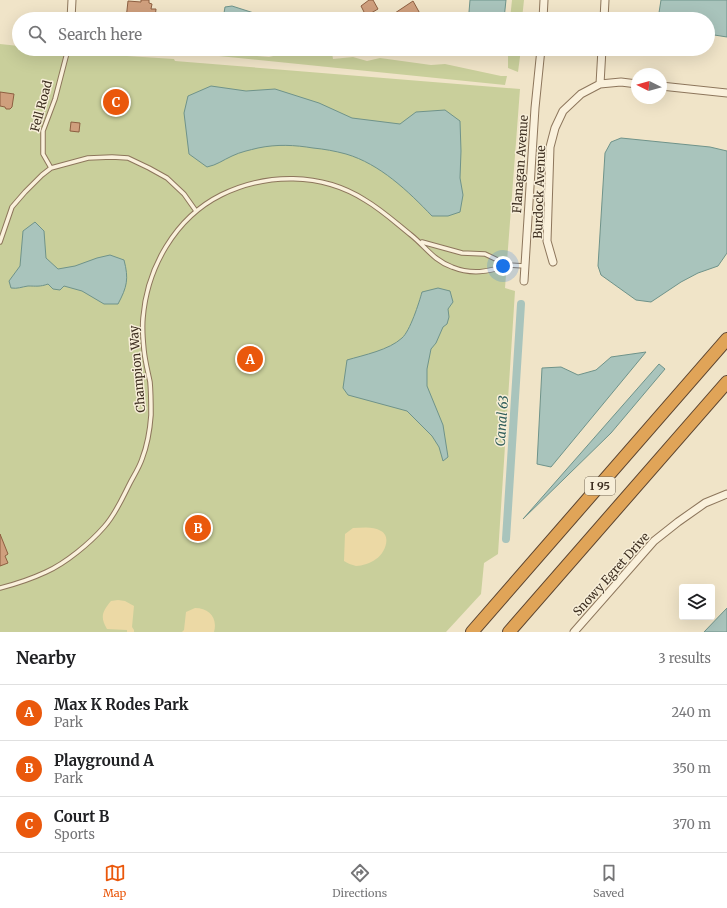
<!DOCTYPE html>
<style>
:root{--surface:#fff;--page:#f2f2f2;--text:#202124;--muted:#757577;--line:#e0e0e0;--accent:#ea580c}
body{margin:0;font-family:Merriweather,serif;background:var(--page);color:var(--text)}
.controls{position:absolute;right:12px;bottom:12px;display:grid;overflow:hidden;border-radius:4px;box-shadow:0 4px 16px #0002}
.controls button{width:36px;height:36px;display:grid;place-items:center;padding:0;border:0;border-bottom:1px solid var(--line);background:var(--surface);color:var(--text);font:20px sans-serif}
.compass{position:absolute;left:631px;top:68px;width:36px;height:36px;border-radius:50%;background:var(--surface);box-shadow:0 4px 16px #0002;rotate:275deg}
.you{position:absolute;left:503px;top:266px;width:14px;height:14px;margin:-10px;border:3px solid #fff;border-radius:50%;background:#1a73e8;box-shadow:0 0 0 6px #1a73e833}
.badge{display:grid;place-items:center;width:26px;height:26px;border-radius:50%;background:var(--accent);color:#fff;font-size:13px;font-weight:700}
.pin{position:absolute;translate:-50% -50%;border:2px solid #fff;box-shadow:0 1px 4px #0006}
.list{margin:0;padding:0;list-style:none}
h2{display:flex;justify-content:space-between;align-items:center;height:52px;margin:0;padding:0 16px;font-size:17px}
h2 small{font-size:13px;font-weight:400;color:var(--muted)}
.list li{display:grid;grid-template-columns:26px 1fr auto;gap:12px;align-items:center;box-sizing:border-box;height:56px;padding:0 16px;border-top:1px solid var(--line)}
.list b{display:block;font-size:15px;white-space:nowrap}
.list p{margin:0;font-size:13px;white-space:nowrap;color:var(--muted)}
.list em{font-size:13px;font-style:normal;color:var(--muted)}
.icon{flex:none;width:22px;height:22px;fill:none;stroke:currentColor;stroke-width:2;stroke-linecap:round;stroke-linejoin:round}
.map{position:relative;flex:none;width:727px;height:632px;overflow:hidden}
.search{position:absolute;background:var(--surface);box-shadow:0 4px 16px #0002;left:12px;right:12px;top:12px;height:44px;display:flex;align-items:center;gap:10px;box-sizing:border-box;padding:0 14px;border-radius:22px;color:var(--muted);font-size:15px}
.sheet{height:220px;background:var(--surface)}
nav{display:flex;justify-content:space-around;align-items:center;box-sizing:border-box;height:56px;border-top:1px solid var(--line);background:var(--surface);font-size:11px;color:var(--muted)}
nav a{display:grid;justify-items:center;gap:2px}
nav .on{color:var(--accent)}
.map>svg:first-child{display:block}
.green{fill:#c9cf9b}
.sand{fill:#ecd9a5}
.water{fill:#a9c4bc;stroke:#6f938a}
.lines{fill:none;stroke-linecap:round;stroke-linejoin:round}
.canal{stroke:#a9c4bc;stroke-width:8}
.building{fill:#cf9f7d;stroke:#8d5f41}
.lane-casing{stroke:#8d765c;stroke-width:5.5}
.street-casing{stroke:#8d765c;stroke-width:9}
.highway-casing{stroke:#5b4430;stroke-width:14}
.lane{stroke:#faf1dc;stroke-width:3.5}
.street{stroke:#faf1dc;stroke-width:7}
.highway{stroke:#e0a458;stroke-width:12}
.labels{text-anchor:middle;dominant-baseline:central;stroke-width:3;stroke-linejoin:round;paint-order:stroke}
.shield{fill:#f7eed8;stroke:#756857;stroke-width:1}
.shield-label{font-size:11px;font-weight:bold;fill:#3d2e20}
.street-label{font-size:12px;fill:#3d2e20;stroke:#f7eed8}
.water-label{font-size:13px;font-style:italic;fill:#2f5d5a;stroke:#f7eed8}
</style>
<div class="map">
<svg width="727" height="632" viewBox="0 0 727 632">
<rect width="100%" height="100%" fill="#f0e4c8"/>
<path class="green" d="M512,0H524L522,19H510Z
M0,44L19,46V49H47L49,51L174,59L175,61L520,89L505,288L515,291L498,554L484,563L481,594L446,632H0Z
M150,49H209L257,56L269,57L282,54H291L298,49H305L306,53C316,49 324,46 332,53L333,59L353,57L367,61L380,58L431,65L445,64L501,76H507L505,85Z
M508,49H521L518,72L508,68Z"/>
<path class="sand" d="M353,528C362,528 373,526 381,531C392,537 384,554 376,559C371,563 362,566 356,566C352,565 347,563 344,561L345,534Z
M118,600L125,601L134,606L132,627L134,630V632H127V630L107,629C100,617 102,612 111,601Z
M195,608C209,608 218,618 214,632H182L184,630L186,612Z"/>
<path class="water" d="M470,0H506L504,19H474L469,12Z
M661,0H727V37L708,34V19H658Z
M232,6L257,14V19H223L225,7Z
M211,86L246,91L275,89L319,103L352,118L400,124L416,112L445,110L460,121L461,151L460,178L463,195L460,212L448,216H432C408,191 380,164 346,154C335,151 324,149 313,148C295,145 277,144 258,148C250,150 240,152 232,156C223,160 217,165 207,167L189,154L184,113L188,96Z
M621,138L710,147L727,151V253L718,266L698,273L681,282L651,302L636,300L601,275L598,266L605,153L611,142Z
M35,222L44,231L46,258L58,269L75,266L97,258L110,255L124,260C129,279 127,287 118,304H104L82,291L64,286L60,290L53,289L48,284C40,287 36,286 28,286C21,287 18,289 11,288L9,281L20,266L23,231Z
M438,288L450,291L453,302L448,309L449,317L447,324L443,327L436,343L431,349L427,369V386L443,425L448,457L443,461L439,447L432,436L407,411L348,395L343,388L347,360C364,355 389,350 402,338C410,331 419,303 422,292Z
M646,352L551,467L537,464L542,368L561,367L578,375L596,370L611,357Z
M659,364L665,369L611,433L523,519Z
M727,608V632H704Z"/>
<g class="lines">
<path class="canal" d="M506,539L521,304"/>
</g>
<path class="building" d="M141,0H149V3L152,4L151,9H156L155,19H126L128,1L141,2Z
M369,0H373L378,9L366,16L361,6Z
M413,1L423,19H386Z
M0,92L14,94L12,107L10,109H6L5,107L0,106Z
M71,122L80,123L79,132L70,131Z
M0,534L8,554L5,556L8,563L0,566Z"/>
<g class="lines">
<g class="lane-casing">
<path id="lane" d="M51,168L43,154V131L55,99L68,49
M0,242L12,207L25,192L42,175L51,168L88,158L112,157L128,158L149,168L167,178L184,194L196,211
M422,242L462,253L485,254L508,265L525,266
M0,588C16,584 31,579 46,572C66,563 90,543 104,527C115,515 122,499 129,485C133,477 139,468 142,459C147,446 150,429 151,415C151,404 151,393 150,382C148,372 145,361 144,350C143,340 142,328 143,318C147,268 175,218 221,195C266,173 321,172 365,200C382,210 396,223 411,235C426,247 433,260 452,267C472,275 488,272 508,265"/>
</g>
<g class="street-casing">
<path id="street" d="M71,19L72,0
M543,19L544,0
M604,19L605,0
M600,84L602,49
M661,86L727,93
M553,262L547,241L550,147L555,128L563,111L581,94L600,84L621,82L637,84
M524,281L535,108L541,49
M574,632L654,541L678,522L705,503L727,494"/>
</g>
<g class="highway-casing">
<path id="highway" d="M472,632L727,339
M509,632L727,382"/>
</g>
<use href="#lane" class="lane"/>
<use href="#street" class="street"/>
<use href="#highway" class="highway"/>
</g>
<g class="labels">
<rect class="shield" x="585" y="477" width="30" height="18" rx="3"/>
<g class="shield-label">
<text x="600" y="486">I 95</text>
</g>
<g class="street-label">
<text transform="translate(41 106) rotate(-75)">Fell Road</text>
<text transform="translate(520 164) rotate(-86)">Flanagan Avenue</text>
<text transform="translate(539 192) rotate(-88)">Burdock Avenue</text>
<text transform="translate(137 369) rotate(-95)">Champion Way</text>
<text transform="translate(611 574) rotate(-48)">Snowy Egret Drive</text>
</g>
<g class="water-label">
<text transform="translate(502 421) rotate(-86)">Canal 63</text>
</g>
</g>
</svg>
<div class="controls">
<button><svg class="icon" aria-label="layers" viewBox="0 0 24 24"><path d="M12 4l9 5-9 5-9-5zM3 14l9 5 9-5"/></svg></button>
</div>
<svg class="compass" viewBox="-18 -18 36 36"><path d="M0-13l5 13h-10z" fill="#e53935"/><path d="M0 13l5-13h-10z" fill="#757577"/></svg>
<div class="you"></div>
<div class="pin badge" style="left:250px;top:359px">A</div>
<div class="pin badge" style="left:198px;top:528px">B</div>
<div class="pin badge" style="left:116px;top:102px">C</div>
<div class="search"><svg class="icon" aria-label="search" viewBox="0 0 24 24"><circle cx="10" cy="10" r="6"/><path d="M15 15l6 6"/></svg>Search here</div>
</div>
<section class="sheet">
<h2>Nearby<small>3 results</small></h2>
<ul class="list">
<li><span class="badge">A</span><div><b>Max K Rodes Park</b><p>Park</p></div><em>240 m</em></li>
<li><span class="badge">B</span><div><b>Playground A</b><p>Park</p></div><em>350 m</em></li>
<li><span class="badge">C</span><div><b>Court B</b><p>Sports</p></div><em>370 m</em></li>
</ul>
</section>
<nav>
<a class="on"><svg class="icon" aria-label="map" viewBox="0 0 24 24"><path d="M3 6l6-2 6 2 6-2v14l-6 2-6-2-6 2zM9 4v14M15 6v14"/></svg>Map</a>
<a><svg class="icon" aria-label="directions" viewBox="0 0 24 24"><path d="M12 3l9 9-9 9-9-9zM9 14v-3h6M13 9l2 2-2 2"/></svg>Directions</a>
<a><svg class="icon" aria-label="saved" viewBox="0 0 24 24"><path d="M7 4h10v16l-5-4-5 4z"/></svg>Saved</a>
</nav>
